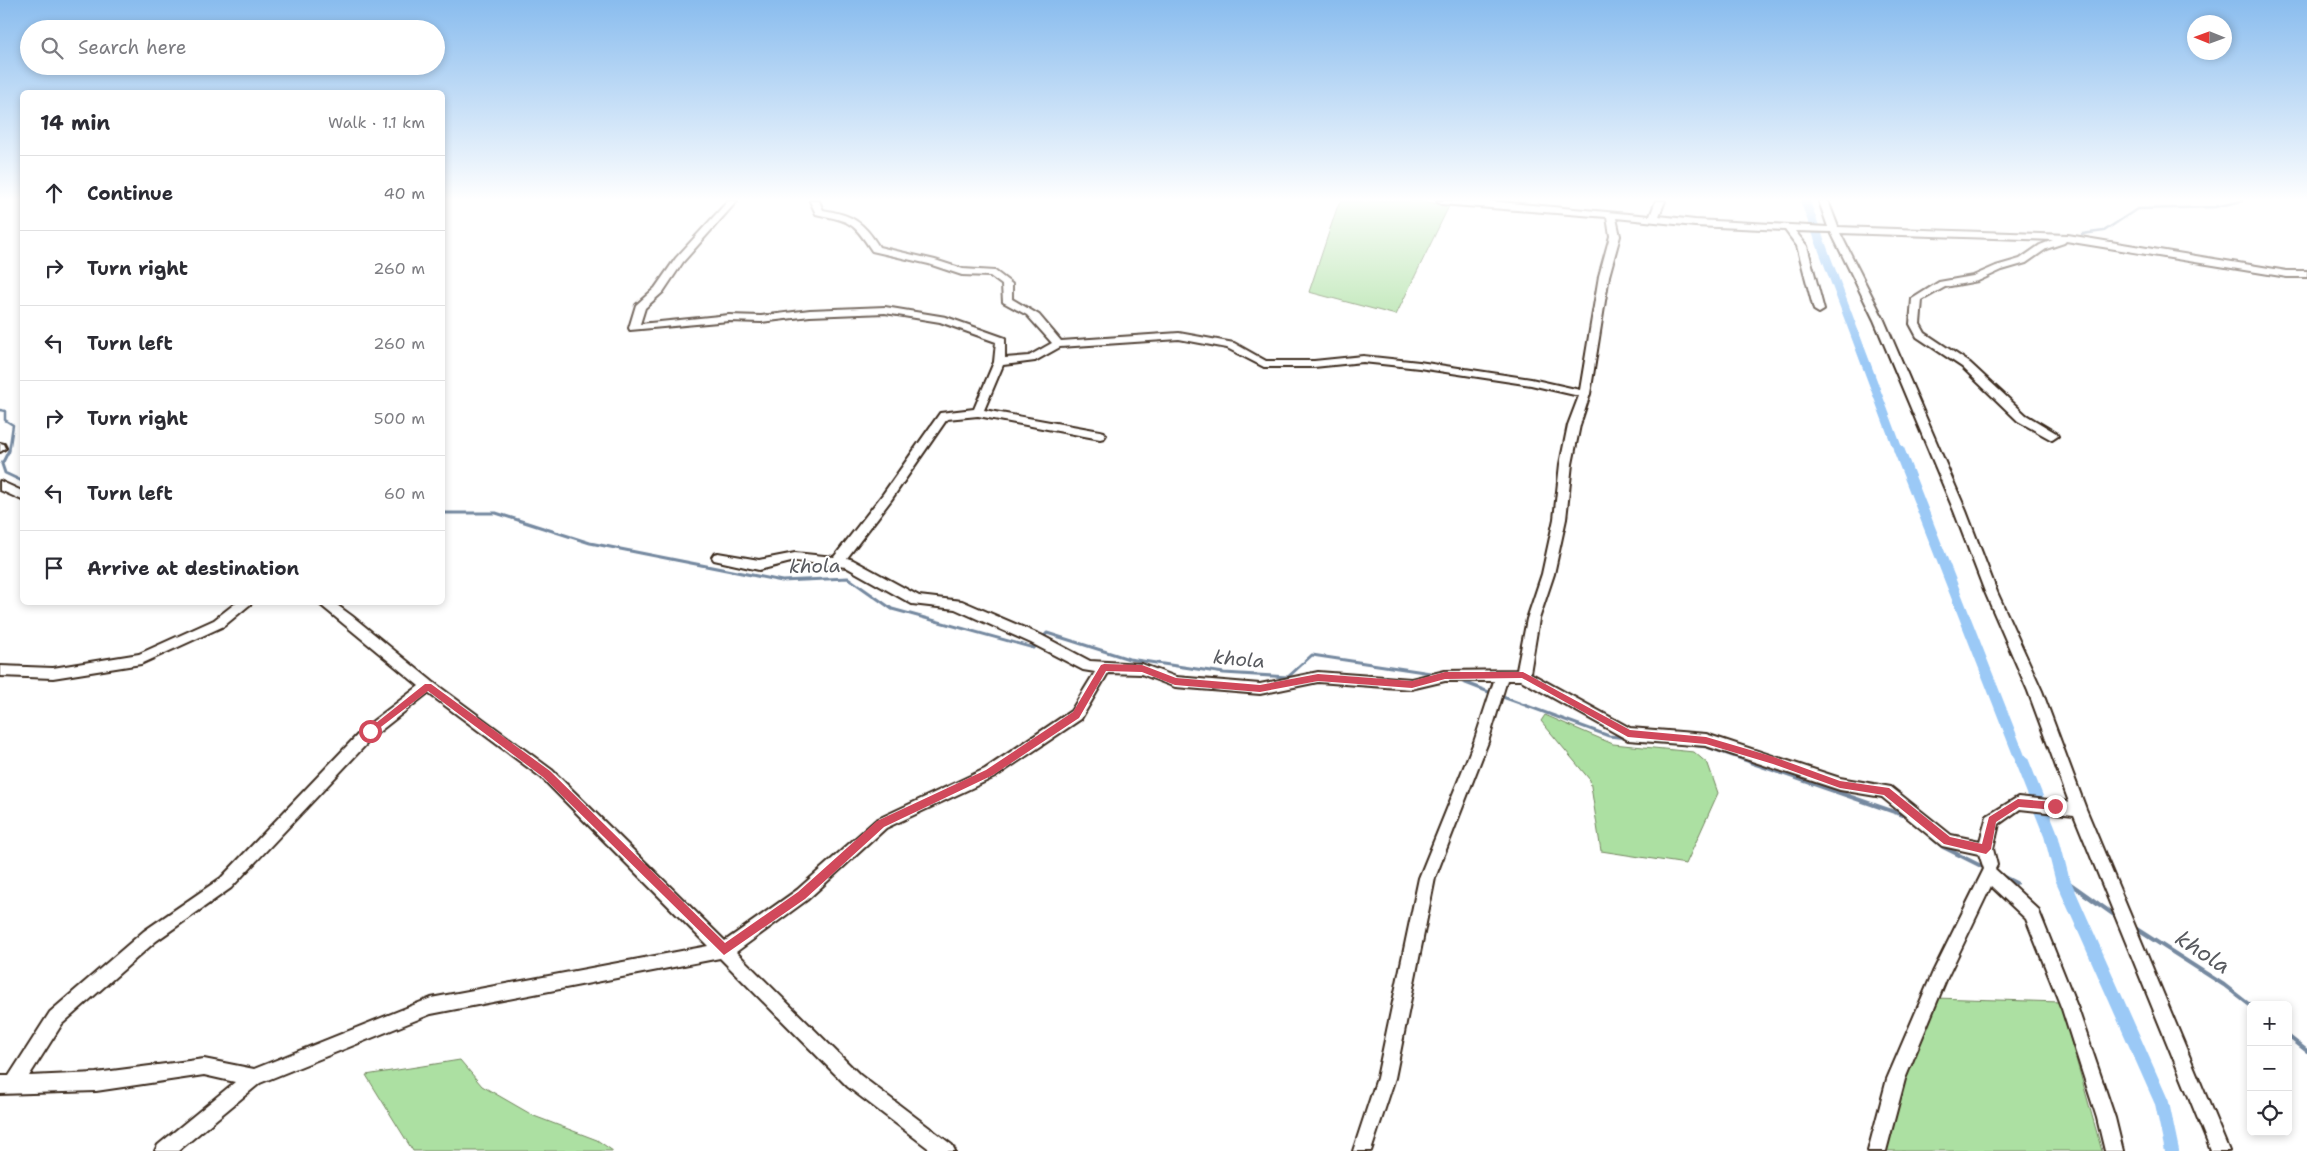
<!DOCTYPE html>
<meta charset="utf-8">
<style>
:root{--surface:#fff;--page:#f2f2f3;--text:#2b2b33;--muted:#7c7c81;--line:#e1e1e2}
body{margin:0;font-family:"Shantell Sans",sans-serif;background:var(--page);color:var(--text)}
.controls{position:absolute;right:15px;bottom:15px;display:grid;overflow:hidden;border-radius:8px;box-shadow:0 2px 8px #0003}
.controls button{width:45px;height:45px;display:grid;place-items:center;padding:0;border:0;border-bottom:1px solid var(--line);background:var(--surface);color:var(--text);font:25px sans-serif}
.compass{position:absolute;left:2187px;top:15px;width:45px;height:45px;border-radius:50%;background:var(--surface);box-shadow:0 2px 8px #0003;rotate:271deg}
.stop{position:absolute;width:15px;height:15px;margin:-11px;border:4px solid #d1495b;border-radius:50%;background:#fff}
.stop.end{background:#d1495b;border-color:#fff;box-shadow:0 1px 5px #0008}
.list{margin:0;padding:0;list-style:none}
h2{display:flex;justify-content:space-between;align-items:center;height:65px;margin:0;padding:0 20px;font-size:21px}
h2 small{font-size:16px;font-weight:400;color:var(--muted)}
.list li{display:grid;grid-template-columns:32px 1fr auto;gap:15px;align-items:center;box-sizing:border-box;height:75px;padding:0 20px;border-top:1px solid var(--line)}
.list b{display:block;font-size:19px;white-space:nowrap}
.list em{font-size:16px;font-style:normal;color:var(--muted)}
.icon{flex:none;width:28px;height:28px;fill:none;stroke:currentColor;stroke-width:2;stroke-linecap:round;stroke-linejoin:round}
.map{position:relative;flex:none;width:2307px;height:1151px;overflow:hidden}
.search{position:absolute;background:var(--surface);box-shadow:0 2px 8px #0003;left:20px;top:20px;width:425px;height:55px;display:flex;align-items:center;gap:12px;box-sizing:border-box;padding:0 18px;border-radius:28px;color:var(--muted);font-size:19px}
.panel{position:absolute;background:var(--surface);box-shadow:0 2px 8px #0003;left:20px;top:90px;width:425px;height:515px;border-radius:8px}
.map>svg:first-child{display:block}
.green{fill:#ace0a2;stroke:#748560}
.lines{fill:none;stroke-linecap:round;stroke-linejoin:round}
.stream-far2{stroke:#7589a0;stroke-width:2.5}
.stream-far1{stroke:#7589a0;stroke-width:3}
.stream{stroke:#7589a0;stroke-width:4}
.canal-far2{stroke:#9bc9f6;stroke-width:9}
.canal-far1{stroke:#9bc9f6;stroke-width:11}
.canal{stroke:#9bc9f6;stroke-width:14}
.minor-casing{stroke:#3b2a1e;stroke-width:4}
.minor{fill:#fff;fill-rule:evenodd}
.route{fill:#d1495b}
.labels{text-anchor:middle;dominant-baseline:central;stroke-width:4;stroke-linejoin:round;paint-order:stroke}
.water-label{font-size:19px;font-style:italic;fill:#585a5f;stroke:#fff}
.near-water-label{font-size:22px;font-style:italic;fill:#585a5f;stroke:#fff}
</style>
<div class="map">
<svg width="2307" height="1151" viewBox="0 0 2307 1151">
<rect width="100%" height="100%" fill="#fff"/>
<filter id="ink" filterUnits="userSpaceOnUse"><feTurbulence type="fractalNoise" baseFrequency=".02" numOctaves="2"/><feDisplacementMap in="SourceGraphic" scale="10" xChannelSelector="R" yChannelSelector="G"/><feConvolveMatrix kernelMatrix="1 2 1 2 8 2 1 2 1" color-interpolation-filters="sRGB"/></filter>
<g filter="url(#ink)">
<path class="green" d="M1341,201H1422L1449,206L1396,315L1309,292L1337,208Z
M1545,715L1613,744L1694,752L1708,764L1718,793L1686,864L1601,851L1590,780L1541,721Z
M1935,998L2060,1002L2102,1151H1887L1890,1115L1926,1029Z
M460,1060L482,1086L534,1116L597,1140L613,1151H413L366,1075Z"/>
<g class="lines">
<path class="stream-far2" d="M2082,234L2104,231L2137,209L2215,207L2242,201
M0,410L5,411V420L13,425L9,452"/>
<path class="stream-far1" d="M9,450L2,464L5,473L22,481
M442,513H496L590,543L782,581L848,578L892,609L1034,648L1047,633L1129,659L1224,673L1288,677L1312,655L1437,674
M1458,680L1494,694
M1500,696L1609,736L1626,738
M1672,743L1707,747L1753,763"/>
<path class="stream" d="M1750,762L1909,817
M1932,838L1943,847L1985,868
M2000,875L2016,883
M2062,878L2117,917
M2135,928L2224,985L2251,1006
M2288,1036L2307,1051"/>
<path class="canal-far2" d="M1805,201L1899,452"/>
<path class="canal-far1" d="M1899,450L2022,763"/>
<path class="canal" d="M2022,762L2051,835L2062,878L2162,1103L2172,1151"/>
<g class="minor-casing">
<path id="minor" d="M728,201H737L683,262L663,292L645,308L640,324L729,315L761,316L810,310L885,307L946,317L1005,338V358L1029,356L1052,343L1027,315L1003,302L1002,285L990,276L962,275L929,264L872,251C852,220 850,222 816,214L810,201H819L823,210C852,215 863,221 879,247L935,260L963,269L995,271L1012,284V299L1039,315L1061,341L1179,333L1234,343L1266,361H1314L1363,356L1419,362L1531,379L1580,390L1599,276L1610,236L1607,217L1441,204L1437,201H1489L1650,216L1656,201H1665L1659,216L1695,220L1828,227L1819,201H1828L1838,227L2068,235L2287,271H2307V277H2287L2066,241L2064,243L2046,249L2026,263L2002,270L1978,281L1945,287L1922,300L1920,324L1925,333L1970,363L2026,415L2056,433L2058,436L2052,440L2018,421L1962,367L1917,337L1910,324L1912,299L1939,282L1973,276L1996,266L2020,259L2040,245L2053,240L1840,233L1884,320L1966,511L1997,592L2042,691L2086,809L2229,1151H2211L2074,815L2020,809L1999,824L1993,849L1997,865L1995,869L2038,909L2078,1009L2115,1118L2123,1151H2105L2097,1118L2062,1009L2026,919L1991,886L1946,980L1905,1079L1886,1151H1868L1887,1079L1933,972L1984,869L1979,854L1942,846L1882,797L1840,790L1706,746L1628,740L1521,680H1507L1488,742L1435,878L1395,1078L1371,1151H1353L1377,1078L1419,878L1474,742L1494,681H1445L1411,689L1318,682L1260,694L1175,687L1141,674L1108,673L1081,719L995,777L886,828L807,900L736,952L860,1075L952,1145L955,1151H932L848,1087L720,958L431,1014L260,1083L178,1151H155L158,1145L235,1082L204,1075L96,1091L0,1094V1076H9L50,1012L144,931L221,878L365,727L419,686L317,602H333L352,616L433,682L552,770L725,941L797,890L876,820L985,769L1071,711L1095,672L1083,670L1031,643L955,609L912,604L846,567L795,561L759,570L714,560L712,557L714,554L718,553L759,560L795,553L834,557L883,494L940,413L974,409L994,362L996,342L940,322L885,313L810,316L761,322L729,321L630,330L629,328L636,305L655,288L676,258ZM1616,218L1695,226L1785,230L1797,246L1814,310L1819,313L1824,310L1807,246L1795,231L1831,232L1874,320L1954,511L1985,592L2028,691L2069,802L2018,797L1987,816L1980,841L1951,835L1891,787L1840,778L1706,734L1630,728L1530,673L1539,619L1554,574L1566,519L1572,464L1580,425L1590,394L1609,276L1620,236ZM1179,339L1227,348L1264,367H1314L1363,362L1419,368L1531,385L1579,396L1568,425L1560,464L1554,519L1542,574L1527,619L1517,670L1445,671L1411,679L1318,672L1260,684L1176,677L1142,664L1090,661L1041,635L962,601L919,596L853,560L847,558L891,500L947,419L978,416L1100,439L1104,438L1106,435L1104,432L1100,431L984,410L1003,365L1035,361L1060,347ZM428,693L542,778L708,946L431,998L254,1069L204,1059L96,1073L29,1076L62,1024L156,941L231,888L375,735Z
M0,443L4,444L6,448L0,452Z
M0,481L22,491V500L0,490Z
M237,602H253L224,626L141,664L53,678L0,676V666L53,668L139,654L214,620Z"/>
</g>
<use href="#minor" class="minor"/>
</g>
</g>
<linearGradient id="sky" x2="0" y2="1"><stop stop-color="#89bcee"/><stop offset="0.55" stop-color="#fff"/><stop offset="1" stop-color="#fff" stop-opacity="0"/></linearGradient>
<rect width="2307" height="363" fill="url(#sky)"/>
<path class="route" d="M1104,664L1142,665L1176,678L1260,685L1318,674L1412,681L1445,672H1523L1630,730L1706,737L1774,757L1840,781L1889,788L1950,837L1982,844L1989,817L2018,799L2055,802L2060,806L2055,810L2019,807L1996,822L1991,849L1986,854L1944,844L1884,795L1840,788L1773,764L1706,744L1628,737L1522,678L1445,679L1412,688L1318,681L1260,692L1175,685L1142,672L1106,671L1079,718L993,775L884,827L805,899L724,955L543,777L428,691L373,733L370,734L366,731L425,684H431L550,771L725,943L798,892L877,821L986,770L1073,712L1101,665Z"/>
<g class="labels">
<g class="water-label">
<text transform="translate(815 566) rotate(-1)">khola</text>
<text transform="translate(1239 659) rotate(5)">khola</text>
</g>
<g class="near-water-label">
<text transform="translate(2203 952) rotate(33)">khola</text>
</g>
</g>
</svg>
<div class="controls">
<button>+</button>
<button>−</button>
<button><svg class="icon" aria-label="locate" viewBox="0 0 24 24"><circle cx="12" cy="12" r="6"/><path d="M12 2v4M12 18v4M2 12h4M18 12h4"/></svg></button>
</div>
<svg class="compass" viewBox="-18 -18 36 36"><path d="M0-13l5 13h-10z" fill="#e53935"/><path d="M0 13l5-13h-10z" fill="#7c7c81"/></svg>
<div class="stop" style="left:370px;top:731px"></div>
<div class="stop end" style="left:2055px;top:806px"></div>
<div class="search"><svg class="icon" aria-label="search" viewBox="0 0 24 24"><circle cx="10" cy="10" r="6"/><path d="M15 15l6 6"/></svg>Search here</div>
<section class="panel">
<h2>14 min<small>Walk · 1.1 km</small></h2>
<ul class="list">
<li><svg class="icon" aria-label="ahead" viewBox="0 0 24 24"><path d="M12 20V5M6 11l6-6 6 6"/></svg><div><b>Continue</b></div><em>40 m</em></li>
<li><svg class="icon" aria-label="right" viewBox="0 0 24 24"><path d="M7 20v-9h11M14 6l5 5-5 5"/></svg><div><b>Turn right</b></div><em>260 m</em></li>
<li><svg class="icon" aria-label="left" viewBox="0 0 24 24"><path d="M17 20v-9H6M10 6l-5 5 5 5"/></svg><div><b>Turn left</b></div><em>260 m</em></li>
<li><svg class="icon" aria-label="right" viewBox="0 0 24 24"><path d="M7 20v-9h11M14 6l5 5-5 5"/></svg><div><b>Turn right</b></div><em>500 m</em></li>
<li><svg class="icon" aria-label="left" viewBox="0 0 24 24"><path d="M17 20v-9H6M10 6l-5 5 5 5"/></svg><div><b>Turn left</b></div><em>60 m</em></li>
<li><svg class="icon" aria-label="arrive" viewBox="0 0 24 24"><path d="M6 21V4h12l-3 4 3 4H6"/></svg><div><b>Arrive at destination</b></div></li>
</ul>
</section>
</div>
